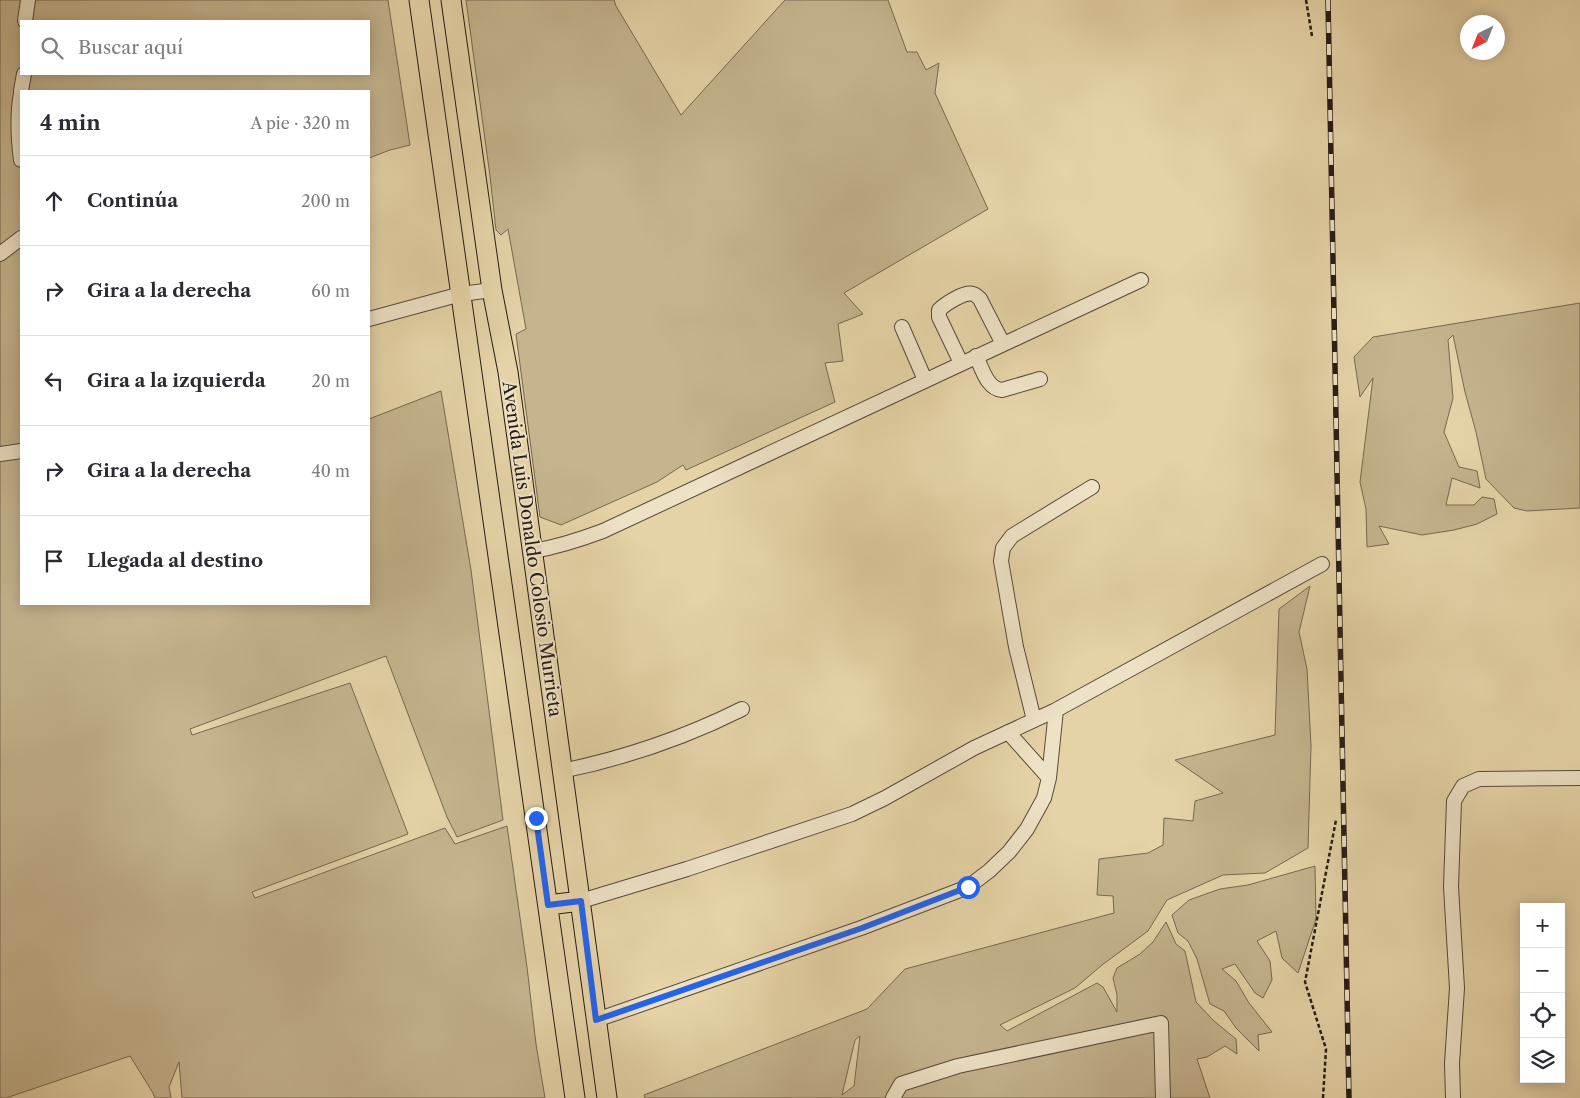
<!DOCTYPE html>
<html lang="es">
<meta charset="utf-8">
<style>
:root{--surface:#fff;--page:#f7f7f7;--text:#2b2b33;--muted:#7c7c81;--line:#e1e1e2}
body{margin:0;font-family:"Libre Caslon Text",serif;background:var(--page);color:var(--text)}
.controls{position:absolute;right:15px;bottom:15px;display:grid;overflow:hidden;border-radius:0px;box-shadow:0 2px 12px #0003}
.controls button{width:45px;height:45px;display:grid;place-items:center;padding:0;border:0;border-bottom:1px solid var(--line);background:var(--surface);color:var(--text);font:25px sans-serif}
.compass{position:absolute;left:1460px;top:15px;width:45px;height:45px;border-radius:50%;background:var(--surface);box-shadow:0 2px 12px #0003;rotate:223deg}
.stop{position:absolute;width:15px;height:15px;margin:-11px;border:4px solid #2563eb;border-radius:50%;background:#fff}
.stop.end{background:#2563eb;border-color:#fff;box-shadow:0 1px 5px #0008}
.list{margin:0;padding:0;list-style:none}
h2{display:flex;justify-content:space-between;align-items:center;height:65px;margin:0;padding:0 20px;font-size:21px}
h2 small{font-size:16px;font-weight:400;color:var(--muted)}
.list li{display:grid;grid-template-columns:32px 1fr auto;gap:15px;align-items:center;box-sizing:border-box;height:90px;padding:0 20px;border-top:1px solid var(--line)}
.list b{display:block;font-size:19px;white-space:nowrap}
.list em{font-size:16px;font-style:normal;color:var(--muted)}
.icon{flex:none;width:28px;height:28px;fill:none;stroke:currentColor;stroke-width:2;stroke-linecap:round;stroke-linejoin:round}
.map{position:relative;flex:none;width:1580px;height:1098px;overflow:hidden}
.search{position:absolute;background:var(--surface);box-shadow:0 2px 12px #0003;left:20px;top:20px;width:350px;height:55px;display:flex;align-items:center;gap:12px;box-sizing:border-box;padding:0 18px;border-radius:0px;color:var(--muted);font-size:19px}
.panel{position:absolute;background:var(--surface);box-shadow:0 2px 12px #0003;left:20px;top:90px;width:350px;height:515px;border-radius:0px}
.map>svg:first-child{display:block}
.green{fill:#c5b48e;stroke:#766851;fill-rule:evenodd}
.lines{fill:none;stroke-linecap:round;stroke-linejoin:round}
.minor-casing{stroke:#564a39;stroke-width:16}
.major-casing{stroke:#261c14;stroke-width:21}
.path{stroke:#261c14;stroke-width:2.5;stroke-dasharray:4 2.5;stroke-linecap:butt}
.minor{stroke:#eee2c6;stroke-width:14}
.major{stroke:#e5d3a7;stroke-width:19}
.rail-casing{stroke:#261c14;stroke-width:5.5}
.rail{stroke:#eee2c6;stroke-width:4;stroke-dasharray:11;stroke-linecap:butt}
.route{stroke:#2563eb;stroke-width:6}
.labels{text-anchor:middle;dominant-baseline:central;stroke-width:4;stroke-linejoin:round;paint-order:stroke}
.street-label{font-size:18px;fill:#261c14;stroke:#eee2c6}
</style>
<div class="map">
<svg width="1580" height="1098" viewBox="0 0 1580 1098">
<rect width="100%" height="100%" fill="#e5d3a7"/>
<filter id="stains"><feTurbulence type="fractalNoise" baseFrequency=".004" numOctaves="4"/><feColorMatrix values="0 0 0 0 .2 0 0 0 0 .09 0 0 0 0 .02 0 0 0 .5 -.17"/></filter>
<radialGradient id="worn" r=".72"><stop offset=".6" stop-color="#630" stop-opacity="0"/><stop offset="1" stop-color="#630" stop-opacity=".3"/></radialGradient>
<path class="green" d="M0,0H388L410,145L390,150L369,158V91H21V604H369V419L441,391L471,570L503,820L457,837L447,817L386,656L190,729L192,735L350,683L408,834L252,892L255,898L445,828L455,844L507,826L527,967L536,1044L545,1098H182L179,1062L169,1087L171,1098H155L153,1093L130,1056L6,1098H0ZM21,21H369V74H21Z
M466,0H614L616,6L681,115L785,0H888L907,52H917L926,70L939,63L935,93L988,209L844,293L863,314L838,324L843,361L825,363L835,402L686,470L683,465L657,482L561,525L540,517L516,334L526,329L508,229L501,235L496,230L490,176Z
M1580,303V508L1527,511L1514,508L1486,479L1476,432L1465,392L1453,335L1448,340L1453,398L1444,432L1459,467L1477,471L1480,488L1452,478L1446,505H1474L1482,497L1494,499L1497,514L1477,524L1454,530L1422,535L1379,526L1389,544L1367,547L1366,509L1360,482L1373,378L1360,397L1354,357L1373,337Z
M1310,586L1299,632L1307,669L1311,746L1308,848L1265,873L1223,875L1167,900L1148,931L1102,965L1075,988L1000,1025L1007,1031L1097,983L1103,987L1117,1012V995L1113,978L1117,968L1140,954L1153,942L1166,922L1176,944L1185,951L1196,1002L1214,1021L1236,1039L1237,1054L1225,1046L1207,1057L1197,1059L1210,1098H645L644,1095L867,1009L905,969L1114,913L1113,896L1097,895L1099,859L1148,853L1163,845L1164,818L1193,821L1195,801L1223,793L1175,760L1275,735L1279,609ZM860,1036L854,1086L842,1095L855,1040Z
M1315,866L1316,919L1298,973L1282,958L1276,931L1257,941L1270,961L1272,980L1263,998L1255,993L1235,964L1222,969L1236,981L1249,1003L1272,1032L1258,1035L1259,1051L1236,1028L1224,1011L1210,1004L1197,959L1188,941L1178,933L1172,915L1189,900L1220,889L1248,885Z"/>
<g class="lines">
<g class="minor-casing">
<path id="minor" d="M25,21L28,0
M21,91L24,74
M21,93C17,115 18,137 21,160
M0,254L21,238
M369,319L461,294L492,290
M902,327L925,380
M976,356C982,368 987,389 1002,390L1040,379
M961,363L939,317V310C945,304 965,291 973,294C975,294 978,297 980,299L1003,344
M0,454L21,451
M533,551C557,547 579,540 603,531L1141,280
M1056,710L1322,564
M1034,720L1016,647L1001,561L1003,548L1012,536L1092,487
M1008,732L1049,778
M562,771C625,758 684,738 742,709
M581,901L687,869L852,814L885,798L974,748L1056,710L1049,778L1044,798L1027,829L1009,852L989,871L968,887L861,928L596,1020
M893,1098L901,1084L958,1066L1161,1023L1163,1098
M1453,1098L1452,1063L1457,988L1451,887L1454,801L1463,786L1479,779L1580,778"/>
</g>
<g class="major-casing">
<path id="major" d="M419,0L575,1098
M451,0L492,290L508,372L607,1098
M548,905L581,901"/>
</g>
<path class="path" d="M1306,0L1312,36
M1323,1098L1326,1049L1305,982L1336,820"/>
<use href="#minor" class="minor"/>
<use href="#major" class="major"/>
<g class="rail-casing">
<path id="rail" d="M1328,0L1349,1098"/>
</g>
<use href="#rail" class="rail"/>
</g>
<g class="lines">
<path class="route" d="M536,818L548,905L581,901L596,1020L862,928L968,887"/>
</g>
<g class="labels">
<g class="street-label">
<text transform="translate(532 549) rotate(82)">Avenida Luis Donaldo Colosio Murrieta</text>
</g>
</g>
<rect width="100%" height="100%" filter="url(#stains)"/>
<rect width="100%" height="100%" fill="url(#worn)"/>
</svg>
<div class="controls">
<button>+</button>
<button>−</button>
<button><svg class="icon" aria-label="locate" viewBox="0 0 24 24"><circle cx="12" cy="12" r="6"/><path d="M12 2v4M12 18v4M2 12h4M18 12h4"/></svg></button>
<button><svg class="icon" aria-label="layers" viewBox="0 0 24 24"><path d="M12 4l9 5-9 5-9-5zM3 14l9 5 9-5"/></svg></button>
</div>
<svg class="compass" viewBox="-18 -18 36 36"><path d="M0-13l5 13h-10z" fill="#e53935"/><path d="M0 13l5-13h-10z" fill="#7c7c81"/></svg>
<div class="stop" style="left:968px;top:887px"></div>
<div class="stop end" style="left:536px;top:818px"></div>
<div class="search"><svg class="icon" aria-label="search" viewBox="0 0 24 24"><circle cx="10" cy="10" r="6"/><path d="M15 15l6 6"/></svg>Buscar aquí</div>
<section class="panel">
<h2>4 min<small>A pie · 320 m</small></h2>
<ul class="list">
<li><svg class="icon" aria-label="ahead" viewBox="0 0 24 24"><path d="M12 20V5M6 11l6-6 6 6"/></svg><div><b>Continúa</b></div><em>200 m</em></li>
<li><svg class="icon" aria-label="right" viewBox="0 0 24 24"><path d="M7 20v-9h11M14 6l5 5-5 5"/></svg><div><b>Gira a la derecha</b></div><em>60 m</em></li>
<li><svg class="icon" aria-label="left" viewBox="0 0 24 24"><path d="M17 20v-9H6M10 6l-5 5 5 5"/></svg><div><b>Gira a la izquierda</b></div><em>20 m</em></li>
<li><svg class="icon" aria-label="right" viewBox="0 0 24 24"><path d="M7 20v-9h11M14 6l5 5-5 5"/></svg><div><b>Gira a la derecha</b></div><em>40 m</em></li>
<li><svg class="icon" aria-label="arrive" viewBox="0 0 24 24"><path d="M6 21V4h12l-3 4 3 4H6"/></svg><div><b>Llegada al destino</b></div></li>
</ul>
</section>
</div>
